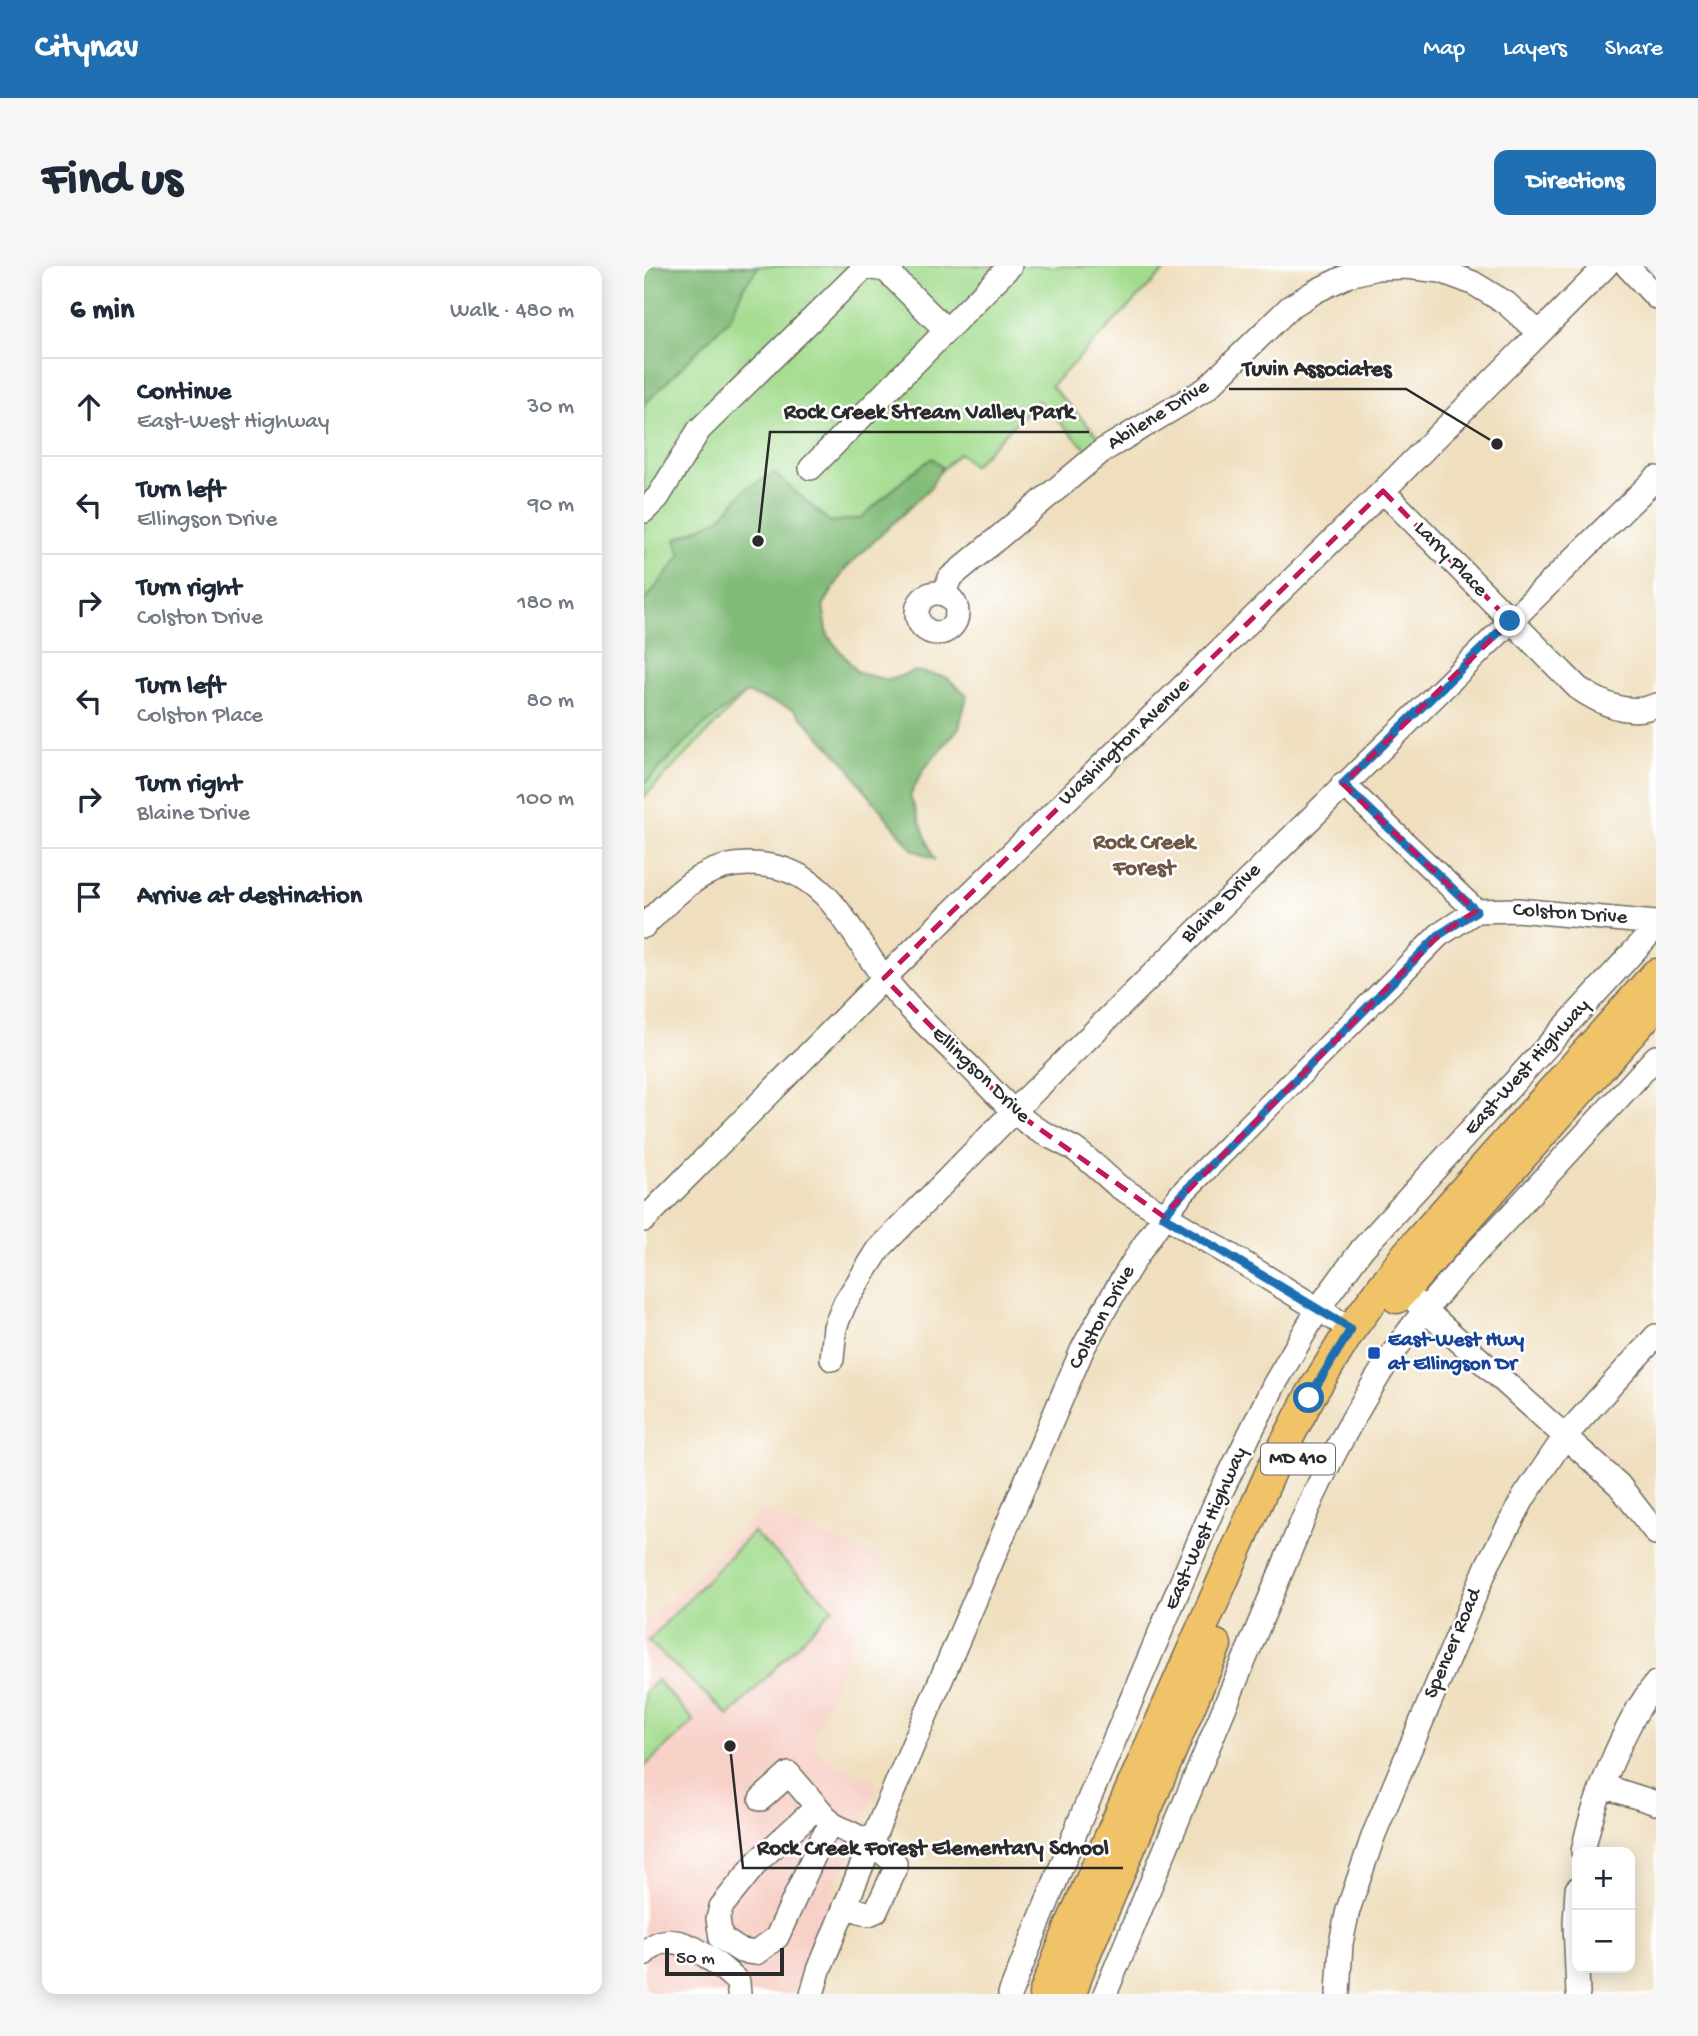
<!DOCTYPE html>
<meta charset="utf-8">
<style>
:root{--surface:#fff;--page:#f6f6f7;--text:#1f2937;--muted:#747a83;--line:#e0e1e3;--accent:#1f6fb2}
body{margin:0;font-family:"Gochi Hand",sans-serif;background:var(--page);color:var(--text)}
.controls{position:absolute;right:21px;bottom:21px;display:grid;overflow:hidden;border-radius:14px;box-shadow:0 4px 18px #0003}
.controls button{width:63px;height:63px;display:grid;place-items:center;padding:0;border:0;border-bottom:2px solid var(--line);background:var(--surface);color:var(--text);font:35px sans-serif}
.scale{position:absolute;left:21px;bottom:18px;width:119px;box-sizing:border-box;padding-left:7px;border:4px solid #2b2b2b;border-top:0;font-size:19px;line-height:24px;white-space:nowrap;color:#2b2b2b;-webkit-text-stroke:5px #fff;paint-order:stroke}
.stop{position:absolute;width:21px;height:21px;margin:-16px;border:5px solid #1f6fb2;border-radius:50%;background:#fff}
.stop.end{background:#1f6fb2;border-color:#fff;box-shadow:0 2px 7px #0008}
.list{margin:0;padding:0;list-style:none}
h2{display:flex;justify-content:space-between;align-items:center;height:91px;margin:0;padding:0 28px;font-size:30px}
h2 small{font-size:23px;font-weight:400;color:var(--muted)}
.list li{display:grid;grid-template-columns:46px 1fr auto;gap:21px;align-items:center;box-sizing:border-box;height:98px;padding:0 28px;border-top:2px solid var(--line)}
.list b{display:block;font-size:26px;white-space:nowrap}
.list p{margin:0;font-size:23px;white-space:nowrap;color:var(--muted)}
.list em{font-size:23px;font-style:normal;color:var(--muted)}
.icon{flex:none;width:38px;height:38px;fill:none;stroke:currentColor;stroke-width:2;stroke-linecap:round;stroke-linejoin:round}
.map{position:relative;flex:none;width:1012px;height:1728px;overflow:hidden;border-radius:14px}
header{display:flex;align-items:center;gap:42px;box-sizing:border-box;height:98px;padding:0 35px;background:var(--accent);color:#fff}
header strong{font-size:33px}
nav{display:flex;gap:38px;margin-inline-start:auto;font-size:24px}
.intro{display:flex;align-items:center;justify-content:space-between;box-sizing:border-box;height:168px;padding:0 42px}
h1{margin:0;font-size:49px}
.button{padding:18px 32px;border-radius:14px;background:var(--accent);color:#fff;font-size:24px;font-weight:700}
main{display:flex;gap:42px;padding:0 42px}
aside{flex:1;background:var(--surface);border-radius:14px;box-shadow:0 4px 18px #0003}
.map>svg:first-child{display:block}
.built{fill:#f7d1c8}
.green{fill:#a2db8d;stroke:#66835c;stroke-width:2}
.forest{fill:#81bb78;stroke:#567352;stroke-width:2}
.lines{fill:none;stroke-linecap:round;stroke-linejoin:round}
.minor-casing{stroke:#706a5f;stroke-width:26}
.major-casing{stroke:#706a5f;stroke-width:33}
.minor{stroke:#fff;stroke-width:23}
.major{stroke:#f0c369;stroke-width:30}
.route{stroke:#1f6fb2;stroke-width:9}
.marked{fill:none;stroke:#c2185b;stroke-width:5;stroke-dasharray:14 9;stroke-linejoin:round}
.transit-dot{fill:#1a4fb4;stroke:#fff;stroke-width:2.5}
.labels{text-anchor:middle;dominant-baseline:central;stroke-width:5;stroke-linejoin:round;paint-order:stroke}
.shield{fill:#fff;stroke:#6b6b6b;stroke-width:2}
.shield-label{font-size:19px;font-weight:bold;fill:#2b2b2b}
.street-label{font-size:21px;fill:#2b2b2b;stroke:#fff}
.transit-label{font-size:21px;font-weight:bold;fill:#164399;stroke:#fff;text-anchor:start}
.neighbourhood-label{font-size:23px;font-weight:bold;fill:#6f5746;stroke:#fff}
.leader{fill:none;stroke:#2b2b2b;stroke-width:2.5}
.callout-dot{fill:#2b2b2b;stroke:#fff;stroke-width:2.5}
.callout-label{font-size:23px;text-anchor:middle;font-weight:bold;fill:#2b2b2b;stroke:#fff;stroke-width:5;stroke-linejoin:round;paint-order:stroke}
</style>
<header>
<strong>Citynav</strong>
<nav><a>Map</a><a>Layers</a><a>Share</a></nav>
</header>
<div class="intro"><h1>Find us</h1><a class="button">Directions</a></div>
<main>
<aside>
<h2>6 min<small>Walk · 480 m</small></h2>
<ul class="list">
<li><svg class="icon" aria-label="ahead" viewBox="0 0 24 24"><path d="M12 20V5M6 11l6-6 6 6"/></svg><div><b>Continue</b><p>East-West Highway</p></div><em>30 m</em></li>
<li><svg class="icon" aria-label="left" viewBox="0 0 24 24"><path d="M17 20v-9H6M10 6l-5 5 5 5"/></svg><div><b>Turn left</b><p>Ellingson Drive</p></div><em>90 m</em></li>
<li><svg class="icon" aria-label="right" viewBox="0 0 24 24"><path d="M7 20v-9h11M14 6l5 5-5 5"/></svg><div><b>Turn right</b><p>Colston Drive</p></div><em>180 m</em></li>
<li><svg class="icon" aria-label="left" viewBox="0 0 24 24"><path d="M17 20v-9H6M10 6l-5 5 5 5"/></svg><div><b>Turn left</b><p>Colston Place</p></div><em>80 m</em></li>
<li><svg class="icon" aria-label="right" viewBox="0 0 24 24"><path d="M7 20v-9h11M14 6l5 5-5 5"/></svg><div><b>Turn right</b><p>Blaine Drive</p></div><em>100 m</em></li>
<li><svg class="icon" aria-label="arrive" viewBox="0 0 24 24"><path d="M6 21V4h12l-3 4 3 4H6"/></svg><div><b>Arrive at destination</b></div></li>
</ul>
</aside>
<div class="map">
<svg width="1012" height="1728" viewBox="0 0 1012 1728">
<rect width="100%" height="100%" fill="#fff"/>
<filter id="ink" filterUnits="userSpaceOnUse"><feTurbulence type="fractalNoise" baseFrequency=".0143" numOctaves="2"/><feDisplacementMap in="SourceGraphic" scale="14" xChannelSelector="R" yChannelSelector="G"/><feConvolveMatrix kernelMatrix="1 2 1 2 8 2 1 2 1" color-interpolation-filters="sRGB"/></filter>
<filter id="wash" filterUnits="userSpaceOnUse"><feTurbulence type="fractalNoise" baseFrequency=".00686" numOctaves="4" result="noise"/><feDisplacementMap in="SourceGraphic" scale="28" xChannelSelector="R" yChannelSelector="G"/><feGaussianBlur stdDeviation="1.57" result="paint"/><feColorMatrix in="noise" values="0 0 0 0 0 0 0 0 0 0 0 0 0 0 0 0 0 1.4 0 .05"/><feComposite in="paint" operator="in"/></filter>
<g filter="url(#wash)">
<rect width="100%" height="100%" fill="#efdfbf"/>
<path class="built" d="M119,1244L241,1294L169,1472L176,1488L185,1495L232,1515L234,1519L148,1728H0V1360Z"/>
<path class="green" d="M0,0H525L407,120L457,173L443,184L394,134L329,200L315,187L154,349L166,362L0,531Z
M109,1266L189,1342L85,1450L4,1375Z
M13,1414L50,1455L0,1501V1426Z"/>
<path class="forest" d="M0,0H115L99,22L86,52L0,139Z
M288,192L298,201L286,222L201,303L179,340L184,370L214,407L245,414L271,405L302,411L323,429L315,462L279,504L266,530L290,593L268,583L218,521L203,499L150,443L102,427L54,464L0,518V336L37,289L32,273L75,253L103,222L130,207L186,256L217,252L267,207Z"/>
</g>
<g filter="url(#ink)">
<g class="lines">
<g class="minor-casing">
<path id="minor" d="M983,0L1012,31
M167,202L366,0
M739,225L934,422C956,437 986,451 1012,439
M0,245L14,231L55,164L221,1L242,4L302,64
M273 347a20 20 0 1 1 40 0a20 20 0 1 1-40 0Z
M300,327L306,312L458,185L562,123L646,41L672,25L705,9L733,2L762,1L797,5L829,17L862,37L895,67
M699,518L832,645
M0,660C39,621 67,589 127,600C187,610 208,671 241,713C266,745 297,773 326,801C347,822 367,846 392,863C404,870 418,876 430,883C446,894 460,908 475,921L707,1063
M0,954L231,721L739,225L962,0
M772,1036L975,1219L1012,1267
M188,1093L191,1061L201,1037L235,983L370,845L1012,212
M959,1520L1012,1537
M117,1533L145,1508L188,1558L227,1577L251,1597V1604L232,1645L225,1648L201,1640
M173,1541L114,1595L77,1641L74,1653L77,1672L97,1685L112,1687L133,1671L178,1572L188,1558
M939,1586C948,1538 981,1455 1012,1417
M933,1623L931,1657L934,1728
M0,1688C29,1655 70,1695 94,1716L95,1728
M168,1728L175,1704L227,1577L439,1082C469,1028 499,975 538,927L795,669L832,645L873,644L1012,657
M366,1728L437,1552L570,1240L630,1119L674,1043L718,983L1012,661
M461,1728L660,1251C684,1196 713,1143 745,1093C779,1042 823,995 865,951C914,898 963,844 1012,791
M694,1728L697,1677L704,1644L730,1568L844,1298L880,1231L922,1169L1012,1070"/>
</g>
<g class="major-casing">
<path id="major" d="M753,1032L1012,739
M400,1728L426,1661L628,1203L665,1132L707,1063L763,988L1012,708
M427,1728L437,1698L572,1379"/>
</g>
<use href="#minor" class="minor"/>
<use href="#major" class="major"/>
</g>
</g>
<g class="lines" filter="url(#ink)">
<path class="route" d="M665,1132L707,1063L519,950L538,928L795,669L832,645L699,518L866,355"/>
</g>
<path class="marked" d="M739,225L866,355L699,518L832,645L795,669L519,950L370,845L240,712Z"/>
<rect class="transit-dot" x="723" y="1080" width="14" height="14" rx="3.5"/>
<g class="labels">
<rect class="shield" x="617" y="1177.5" width="74" height="31" rx="5"/>
<g class="shield-label">
<text x="654" y="1193">MD 410</text>
</g>
<g class="street-label">
<text transform="translate(515 150) rotate(-32)">Abilene Drive</text>
<text transform="translate(806 294) rotate(46)">Larry Place</text>
<text transform="translate(481 477) rotate(-44)">Washington Avenue</text>
<text transform="translate(578 638) rotate(-45)">Blaine Drive</text>
<text transform="translate(926 649) rotate(4)">Colston Drive</text>
<text transform="translate(884 802) rotate(-48)">East-West Highway</text>
<text transform="translate(336 810) rotate(44)">Ellingson Drive</text>
<text transform="translate(459 1052) rotate(-61)">Colston Drive</text>
<text transform="translate(563 1263) rotate(-66)">East-West Highway</text>
<text transform="translate(810 1378) rotate(-67)">Spencer Road</text>
</g>
<g class="transit-label">
<text x="744" y="1075">East-West Hwy<tspan x="744" dy="24">at Ellingson Dr</tspan></text>
</g>
<g class="neighbourhood-label">
<text x="500" y="577">Rock Creek<tspan x="500" dy="26">Forest</tspan></text>
</g>
</g>
<path class="leader" d="M853 178L762 123H585M114 275L126 166H445M86 1480L99 1602H479"/>
<g class="callout-dot">
<circle cx="853" cy="178" r="7"/>
<circle cx="114" cy="275" r="7"/>
<circle cx="86" cy="1480" r="7"/>
</g>
<g class="callout-label">
<text x="673" y="109">Tuvin Associates</text>
<text x="285" y="152">Rock Creek Stream Valley Park</text>
<text x="289" y="1588">Rock Creek Forest Elementary School</text>
</g>
</svg>
<div class="controls">
<button>+</button>
<button>−</button>
</div>
<div class="scale">50 m</div>
<div class="stop" style="left:665px;top:1132px"></div>
<div class="stop end" style="left:866px;top:355px"></div>
</div>
</main>
